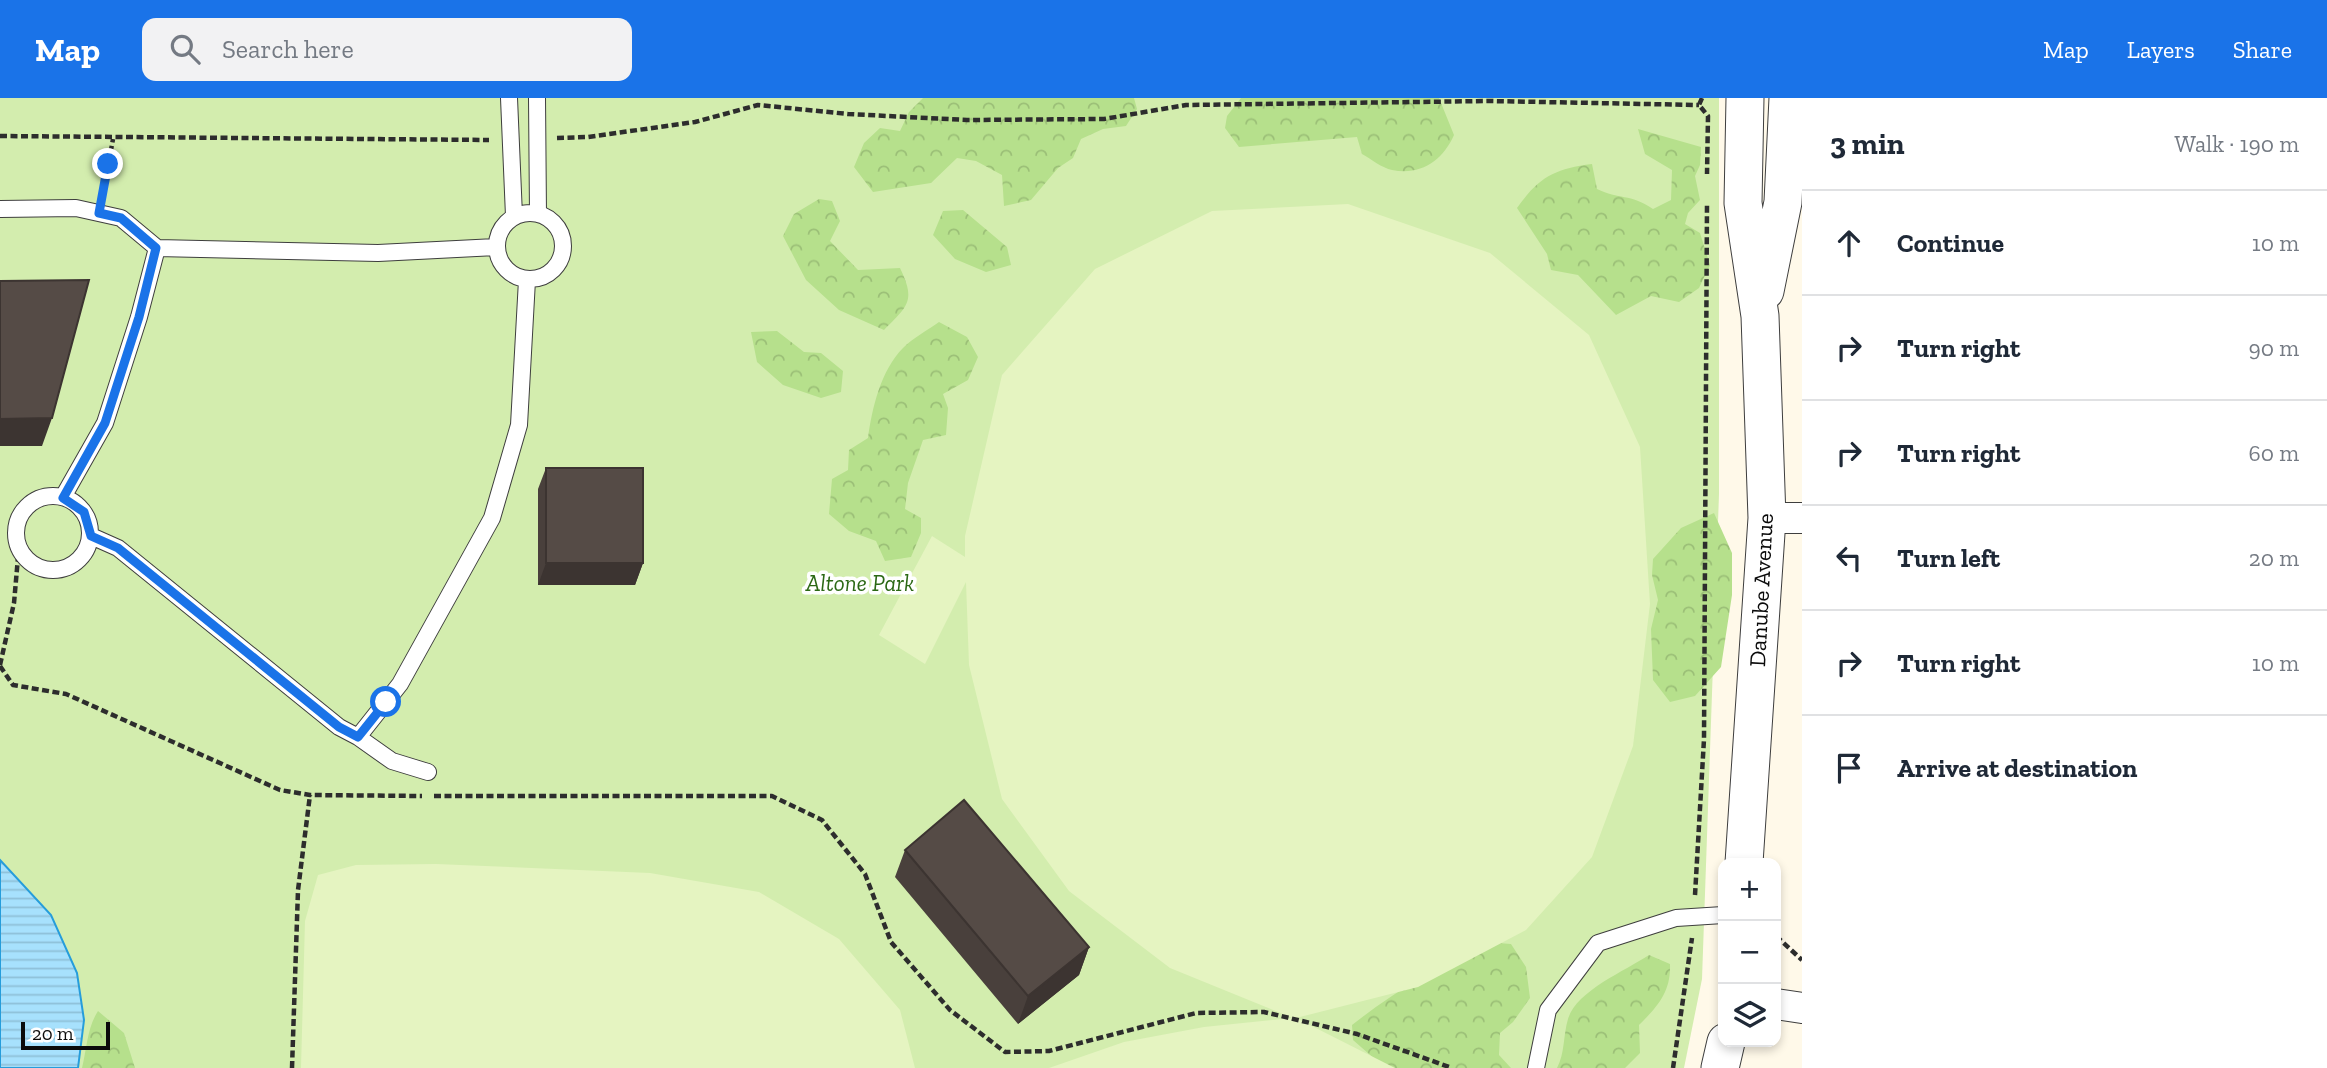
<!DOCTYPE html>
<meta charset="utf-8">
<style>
:root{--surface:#fff;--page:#f2f2f3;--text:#1f2937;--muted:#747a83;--line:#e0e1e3;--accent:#1a73e8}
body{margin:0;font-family:"Zilla Slab",serif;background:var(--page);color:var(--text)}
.controls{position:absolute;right:21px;bottom:21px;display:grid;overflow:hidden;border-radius:14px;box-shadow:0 4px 10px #0003}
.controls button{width:63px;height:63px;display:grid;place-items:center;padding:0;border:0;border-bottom:2px solid var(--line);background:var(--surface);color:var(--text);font:35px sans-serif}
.scale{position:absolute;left:21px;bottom:18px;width:89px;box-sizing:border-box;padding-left:7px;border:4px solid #0b0b0b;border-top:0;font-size:19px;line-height:24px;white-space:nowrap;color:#0b0b0b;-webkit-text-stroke:5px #fff;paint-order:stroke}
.stop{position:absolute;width:21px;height:21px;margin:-16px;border:5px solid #1a73e8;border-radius:50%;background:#fff}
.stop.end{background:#1a73e8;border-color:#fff;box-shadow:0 2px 7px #0008}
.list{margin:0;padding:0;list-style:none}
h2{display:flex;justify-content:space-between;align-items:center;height:91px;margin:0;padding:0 28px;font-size:30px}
h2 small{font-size:23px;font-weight:400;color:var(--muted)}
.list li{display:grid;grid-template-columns:46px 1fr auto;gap:21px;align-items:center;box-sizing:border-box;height:105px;padding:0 28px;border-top:2px solid var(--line)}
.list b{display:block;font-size:26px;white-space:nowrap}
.list em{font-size:23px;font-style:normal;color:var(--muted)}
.icon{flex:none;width:38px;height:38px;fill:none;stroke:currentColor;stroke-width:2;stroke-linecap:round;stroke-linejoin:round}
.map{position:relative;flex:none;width:1802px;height:970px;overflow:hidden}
header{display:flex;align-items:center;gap:42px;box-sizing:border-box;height:98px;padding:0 35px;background:var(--accent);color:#fff}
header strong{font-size:33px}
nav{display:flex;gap:38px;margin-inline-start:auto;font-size:24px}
.search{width:490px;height:63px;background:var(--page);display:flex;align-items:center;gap:18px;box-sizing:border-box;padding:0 24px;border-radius:14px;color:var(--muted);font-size:26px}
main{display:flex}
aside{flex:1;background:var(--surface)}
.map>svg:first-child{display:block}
.grass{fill:#d3edae}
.forest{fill:url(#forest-crowns)}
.pitch{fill:#e5f4c1}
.water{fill:url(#water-rules);stroke:#269ddb;stroke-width:2}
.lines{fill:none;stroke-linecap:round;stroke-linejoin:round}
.service-casing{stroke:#3e3e3e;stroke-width:18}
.minor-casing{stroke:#3e3e3e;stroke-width:32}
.tertiary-casing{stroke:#3e3e3e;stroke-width:39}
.path{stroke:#2d2d2d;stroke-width:4.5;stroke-dasharray:7 3.5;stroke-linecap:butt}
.service{stroke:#fff;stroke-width:16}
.minor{stroke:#fff;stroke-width:30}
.tertiary{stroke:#fff;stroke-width:37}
.wall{fill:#49403c}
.shaded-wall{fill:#3c3431}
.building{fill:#554b46;stroke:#3c3431;stroke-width:2}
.route{stroke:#1a73e8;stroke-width:9}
.labels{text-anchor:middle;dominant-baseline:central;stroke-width:7;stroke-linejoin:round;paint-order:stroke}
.park-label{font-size:23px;font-style:italic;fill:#2b6815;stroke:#fff}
.street-label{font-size:23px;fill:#0b0b0b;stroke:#fff}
</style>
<header>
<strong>Map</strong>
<div class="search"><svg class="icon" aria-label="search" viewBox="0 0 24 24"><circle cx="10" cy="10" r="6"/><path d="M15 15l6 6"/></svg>Search here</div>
<nav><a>Map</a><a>Layers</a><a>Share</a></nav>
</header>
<main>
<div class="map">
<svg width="1802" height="970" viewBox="0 0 1802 970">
<defs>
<pattern id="forest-crowns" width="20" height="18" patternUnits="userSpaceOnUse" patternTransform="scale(1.75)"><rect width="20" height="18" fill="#b6e08c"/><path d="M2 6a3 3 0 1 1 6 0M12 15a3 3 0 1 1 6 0" fill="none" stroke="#9bbf77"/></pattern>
<pattern id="water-rules" width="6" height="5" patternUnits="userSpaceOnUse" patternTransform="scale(1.75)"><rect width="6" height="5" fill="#a7e1fd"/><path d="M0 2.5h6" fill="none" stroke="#8ec0d8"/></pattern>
</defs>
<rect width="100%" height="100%" fill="#fff9e9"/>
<path class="grass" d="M0,0H1719V396L1702,881L1684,970H0Z"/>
<path class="forest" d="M923,0H1134L1137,11L1126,28L1103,31L1081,41L1073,60L1058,70L1031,102L1004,108L1002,77L976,63L957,60L931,85L873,94L854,69L864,45L880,30L900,33L909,14Z
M1241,0H1439L1454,37C1443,62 1421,78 1392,72C1382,70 1371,61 1362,56L1357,39L1239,49L1225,30L1227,18Z
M1638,31L1701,49L1700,67L1695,78L1700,102L1688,115L1685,126L1700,135L1710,167L1699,190L1679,204L1651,198L1616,217L1578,177L1551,172L1547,156L1517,110C1539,79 1554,71 1592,66L1597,91C1619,102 1630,95 1653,111L1671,102L1672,72L1645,56Z
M819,101L832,103L840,123L830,143L858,172L900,170C916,203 908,208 884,232L839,212L806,182L783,138L794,116Z
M963,112L1007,149L1011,167L986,174L955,161L933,137L943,113Z
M939,224L967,239L978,259L968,282L943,296L948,310L946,337L923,342L908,385L905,411L921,420V435L911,459L885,463L876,443L849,433L829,416L832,381L848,372L849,352L868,340C872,310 881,272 903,250C913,240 928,232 939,224Z
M777,233L804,254L821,255L843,273L841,294L821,300L783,287L757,264L751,234Z
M1714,415L1732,455V497L1721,569L1695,598L1670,604L1653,582L1651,531L1658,502L1652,477L1653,461L1681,430Z
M1485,844L1511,846L1526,869L1530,900L1513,924L1500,935L1499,957L1511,970H1385L1353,942L1352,927C1394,894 1438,868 1485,844Z
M1649,857L1670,866C1671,894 1658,908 1639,927L1640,955L1625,970H1557C1565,955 1563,938 1568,921C1576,893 1625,873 1649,857Z
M98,913L124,935L135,970H82C87,950 87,930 98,913Z"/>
<path class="pitch" d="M1348,106L1490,155L1589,237L1640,349L1650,506L1633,648L1592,759L1526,832L1418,889L1296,920L1395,970H1049L1124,944L1204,929L1293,920L1170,870L1069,793L1002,701L969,567L966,484L925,566L879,537L932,438L965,459V438L1002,277L1095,171L1212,113Z
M436,766L650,775L759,794L839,841L900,912L915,970H301L305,823L318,777L356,767Z"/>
<path class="water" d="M0,762L51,817L77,875L84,922L78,970H0Z"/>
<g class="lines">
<g class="service-casing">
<path id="service" d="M509,0L514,118
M537,0L538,116
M0,111L76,110L121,120L157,150L378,155L496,149
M497 148a33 33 0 1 1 66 0a33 33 0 1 1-66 0Z
M16 435a37 37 0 1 1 74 0a37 37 0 1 1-74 0Z
M63,399L105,325L139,219L157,150
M91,438L118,450L339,629L358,639L400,586L492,420L519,327L527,182
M358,639L392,663L428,674
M1536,970L1548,912L1598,845L1676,820L1723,817"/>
</g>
<g class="minor-casing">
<path id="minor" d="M1767,420H1802
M1776,906L1802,910"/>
</g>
<g class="tertiary-casing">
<path id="tertiary" d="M1765,193L1783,104L1788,0
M1744,765L1767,420L1760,218L1743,105L1745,0
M1720,970L1726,944"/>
</g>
<path class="path" d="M1702,0L1699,7L1708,18L1707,76
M0,38L489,42
M557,40L588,39L695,24L758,7L848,16L967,22L1104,21L1186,7L1490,3L1699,7
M103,96L113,41
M0,567L14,505L19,448
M0,568L13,587L66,596L280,692L310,697L422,698
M434,698H772L822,722L865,776L891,844L950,912L1005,954L1049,953L1196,915L1264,914L1357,936L1452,970
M1695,797L1704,641L1707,106
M1776,838L1802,862
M292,970L298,792L310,697
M1673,970L1692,840"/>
<use href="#service" class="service"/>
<use href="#minor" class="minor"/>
<use href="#tertiary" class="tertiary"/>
</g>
<path class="wall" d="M546,370L643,465L635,487H538V391Z
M905,752L1089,849L1079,877L1018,926L895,779Z"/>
<path class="shaded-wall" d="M52,320L42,348H0V321Z
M546,465H643L635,487H538Z
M1089,849L1079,877L1018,926L1028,898Z"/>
<path class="building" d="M89,182L52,320L0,321V183Z
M546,370H643V465H546Z
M964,702L1089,849L1028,898L905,752Z"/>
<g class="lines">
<path class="route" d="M108,66L99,115L121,120L156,150L139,219L105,325L63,400L84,414L91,438L118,450L339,629L358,639L386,604"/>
</g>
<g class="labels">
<g class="park-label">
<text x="860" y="485">Altone Park</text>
</g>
<g class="street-label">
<text transform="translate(1761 492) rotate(-87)">Danube Avenue</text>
</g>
</g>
</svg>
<div class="controls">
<button>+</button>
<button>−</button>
<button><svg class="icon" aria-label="layers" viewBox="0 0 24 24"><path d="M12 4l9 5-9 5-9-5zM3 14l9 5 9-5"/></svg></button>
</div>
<div class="scale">20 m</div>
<div class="stop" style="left:386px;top:604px"></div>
<div class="stop end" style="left:108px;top:66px"></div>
</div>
<aside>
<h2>3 min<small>Walk · 190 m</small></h2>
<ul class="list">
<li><svg class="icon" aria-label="ahead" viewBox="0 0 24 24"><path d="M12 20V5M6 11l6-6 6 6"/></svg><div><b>Continue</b></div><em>10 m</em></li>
<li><svg class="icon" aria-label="right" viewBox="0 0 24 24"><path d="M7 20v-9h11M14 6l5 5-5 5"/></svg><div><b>Turn right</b></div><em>90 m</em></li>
<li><svg class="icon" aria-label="right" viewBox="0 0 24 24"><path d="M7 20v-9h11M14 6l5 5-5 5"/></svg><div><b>Turn right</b></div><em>60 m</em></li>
<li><svg class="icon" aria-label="left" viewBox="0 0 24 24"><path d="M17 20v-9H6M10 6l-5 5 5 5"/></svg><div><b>Turn left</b></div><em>20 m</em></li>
<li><svg class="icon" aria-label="right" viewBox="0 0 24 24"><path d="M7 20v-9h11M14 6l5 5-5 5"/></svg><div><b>Turn right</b></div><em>10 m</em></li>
<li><svg class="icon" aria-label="arrive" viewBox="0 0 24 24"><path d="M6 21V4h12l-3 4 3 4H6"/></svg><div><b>Arrive at destination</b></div></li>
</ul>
</aside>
</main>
